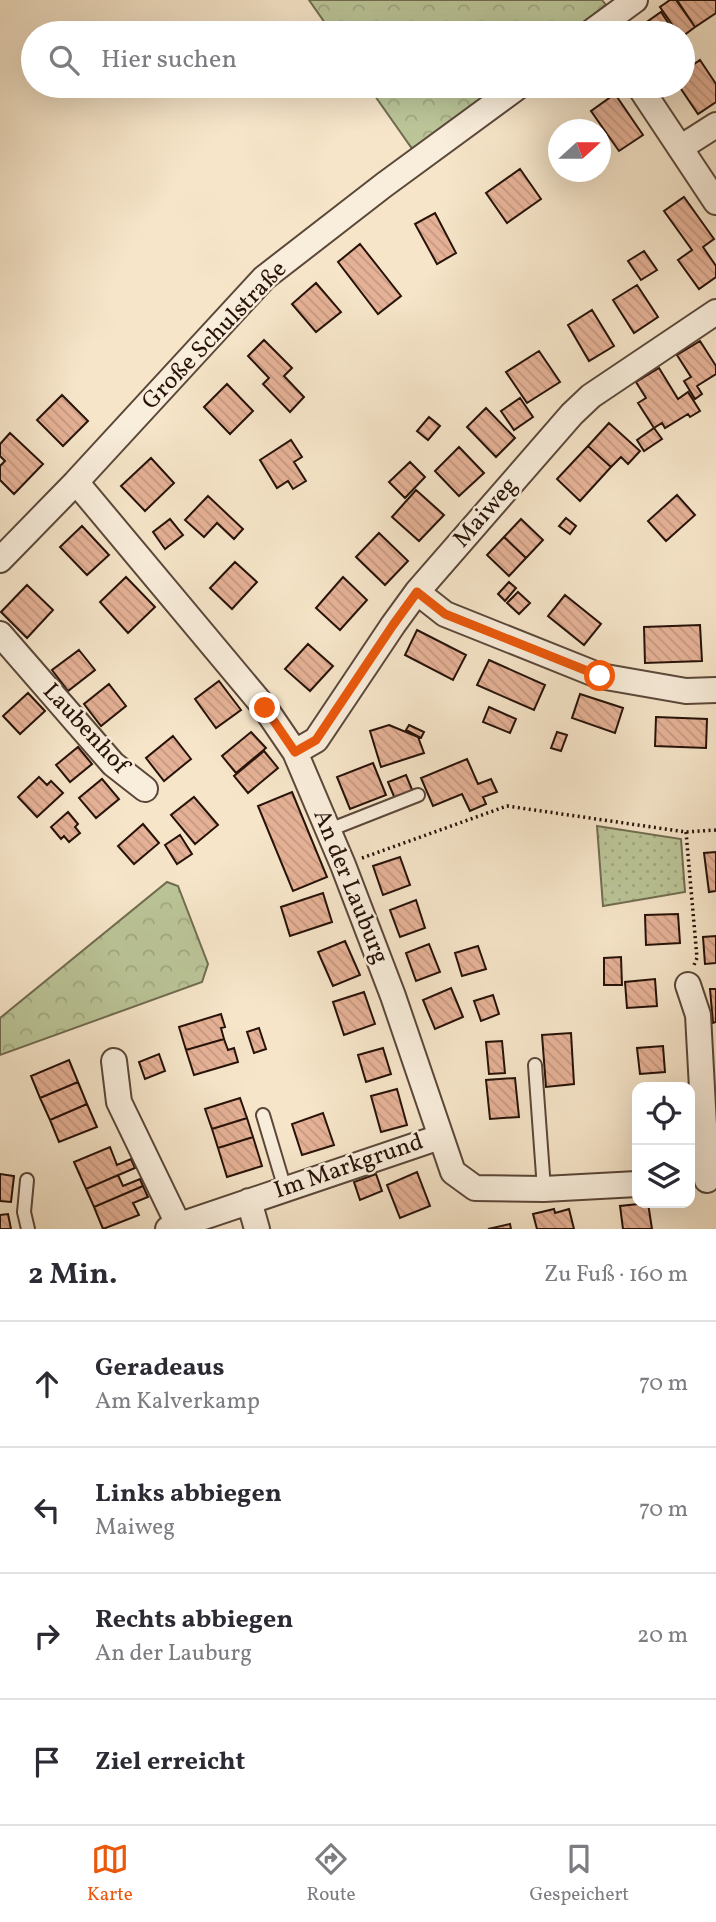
<!DOCTYPE html>
<html lang="de">
<meta charset="utf-8">
<style>
:root{--surface:#fff;--page:#f7f7f7;--text:#2b2b33;--muted:#7c7c81;--line:#e1e1e2;--accent:#ea580c}
body{margin:0;font-family:Vollkorn,serif;background:var(--page);color:var(--text)}
.controls{position:absolute;right:21px;bottom:21px;display:grid;overflow:hidden;border-radius:14px;box-shadow:0 7px 28px #0002}
.controls button{width:63px;height:63px;display:grid;place-items:center;padding:0;border:0;border-bottom:2px solid var(--line);background:var(--surface);color:var(--text);font:35px sans-serif}
.compass{position:absolute;left:548px;top:119px;width:63px;height:63px;border-radius:50%;background:var(--surface);box-shadow:0 7px 28px #0002;rotate:69deg}
.stop{position:absolute;width:21px;height:21px;margin:-16px;border:5px solid #ea580c;border-radius:50%;background:#fff}
.stop.end{background:#ea580c;border-color:#fff;box-shadow:0 2px 7px #0008}
.list{margin:0;padding:0;list-style:none}
h2{display:flex;justify-content:space-between;align-items:center;height:91px;margin:0;padding:0 28px;font-size:30px}
h2 small{font-size:23px;font-weight:400;color:var(--muted)}
.list li{display:grid;grid-template-columns:46px 1fr auto;gap:21px;align-items:center;box-sizing:border-box;height:126px;padding:0 28px;border-top:2px solid var(--line)}
.list b{display:block;font-size:26px;white-space:nowrap}
.list p{margin:0;font-size:23px;white-space:nowrap;color:var(--muted)}
.list em{font-size:23px;font-style:normal;color:var(--muted)}
.icon{flex:none;width:38px;height:38px;fill:none;stroke:currentColor;stroke-width:2;stroke-linecap:round;stroke-linejoin:round}
.map{position:relative;flex:none;width:716px;height:1229px;overflow:hidden}
.search{position:absolute;background:var(--surface);box-shadow:0 7px 28px #0002;left:21px;right:21px;top:21px;height:77px;display:flex;align-items:center;gap:18px;box-sizing:border-box;padding:0 24px;border-radius:38px;color:var(--muted);font-size:26px}
.sheet{height:595px;background:var(--surface)}
nav{display:flex;justify-content:space-around;align-items:center;box-sizing:border-box;height:98px;border-top:2px solid var(--line);background:var(--surface);font-size:19px;color:var(--muted)}
nav a{display:grid;justify-items:center;gap:4px}
nav .on{color:var(--accent)}
.map>svg:first-child{display:block}
.forest{fill:url(#forest-crowns);stroke:#716c50;stroke-width:2}
.park{fill:url(#park-dots);stroke:#716c50;stroke-width:2}
.building{fill:url(#building-back-hatch);stroke:#271209;stroke-width:2}
.lines{fill:none;stroke-linecap:round;stroke-linejoin:round}
.lane-casing{stroke:#5b4739;stroke-width:16}
.street-casing{stroke:#5b4739;stroke-width:28}
.path{stroke:#271209;stroke-width:3.5;stroke-dasharray:2 3.5;stroke-linecap:butt}
.lane{stroke:#f9eedc;stroke-width:12}
.street{stroke:#f9eedc;stroke-width:24}
.route{stroke:#ea580c;stroke-width:9}
.labels{text-anchor:middle;dominant-baseline:central;stroke-width:5;stroke-linejoin:round;paint-order:stroke}
.street-label{font-size:24px;fill:#271209;stroke:#f9eedc}
</style>
<div class="map">
<svg width="716" height="1229" viewBox="0 0 716 1229">
<defs>
<pattern id="forest-crowns" width="20" height="18" patternUnits="userSpaceOnUse" patternTransform="scale(1.75)"><rect width="20" height="18" fill="#bbc598"/><path d="M2 6a3 3 0 1 1 6 0M12 15a3 3 0 1 1 6 0" fill="none" stroke="#a1a882"/></pattern>
<pattern id="park-dots" width="8" height="8" patternUnits="userSpaceOnUse" patternTransform="scale(1.75)"><rect width="8" height="8" fill="#bbc598"/><path d="M2 2h.1M6 6h.1" fill="none" stroke="#a1a882" stroke-width="1.8" stroke-linecap="round"/></pattern>
<pattern id="building-back-hatch" width="6" height="6" patternUnits="userSpaceOnUse" patternTransform="scale(1.75)"><rect width="6" height="6" fill="#e6b297"/><path d="M-1 5l2 2M0 0l6 6M5-1l2 2" fill="none" stroke="#c59881"/></pattern>
</defs>
<rect width="100%" height="100%" fill="#f6e5c9"/>
<filter id="stains"><feTurbulence type="fractalNoise" baseFrequency=".00286" numOctaves="4"/><feColorMatrix values="0 0 0 0 .2 0 0 0 0 .09 0 0 0 0 .02 0 0 0 .5 -.17"/></filter>
<radialGradient id="worn" r=".72"><stop offset=".6" stop-color="#630" stop-opacity="0"/><stop offset="1" stop-color="#630" stop-opacity=".3"/></radialGradient>
<path class="forest" d="M309,0H602L606,5L569,33H332Z
M368,86H499L413,150Z
M167,882L178,886L208,964L202,982L0,1055V1018Z"/>
<path class="park" d="M597,826L681,839L685,892L603,906Z"/>
<path class="building" d="M670,0H676L695,27L683,36V33H678L660,7Z
M677,0H716V13L695,27Z
M661,12L675,33H646L641,26Z
M700,60L716,84V102L698,114L679,86H683V72Z
M615,94L643,135L619,151L591,111Z
M520,169L541,199L507,223L486,193Z
M684,197L714,239L703,247L716,266V277L699,289L678,260L692,250L664,211Z
M435,213L456,253L437,264L415,224Z
M360,244L401,296L378,314L338,262Z
M644,251L657,270L641,280L628,261Z
M316,283L341,312L316,332L292,304Z
M637,285L658,317L634,333L613,300Z
M592,310L614,346L589,361L568,325Z
M264,340L292,368L284,376L304,397L290,412L263,384L269,378L248,356Z
M700,341L716,366V374L697,386L702,394L695,399L684,381L691,377L677,355Z
M539,351L560,382L527,403L506,372Z
M659,368L678,399L688,392L700,411L690,417L688,414L665,428L662,423L654,428L638,403L646,398L636,382Z
M227,384L253,411L230,434L204,407Z
M62,395L88,421L63,446L37,420Z
M520,398L533,417L514,430L501,411Z
M486,408L515,438L496,457L467,427Z
M429,417L440,426L428,440L417,431Z
M609,423L640,451L628,464L621,457L611,467L588,446Z
M654,428L662,439L644,451L637,440Z
M10,433L43,464L14,494L0,480V466L5,461L0,456V444Z
M291,440L302,457L294,462L306,481L293,489L288,481L277,488L260,460Z
M588,446L611,467L580,501L557,479Z
M459,447L484,473L459,496L435,471Z
M151,458L174,483L145,511L121,486Z
M410,462L425,477L405,498L389,482Z
M416,490L444,515L419,541L392,517Z
M677,495L695,515L666,541L648,521Z
M208,496L243,529L234,539L217,523L204,537L185,520Z
M566,518L576,526L570,534L559,526Z
M170,519L183,535L165,549L153,532Z
M521,519L543,540L526,558L504,537Z
M82,526L109,555L87,575L60,547Z
M379,533L408,561L385,585L356,557Z
M504,537L526,558L509,576L487,555Z
M235,562L257,582L232,609L210,588Z
M126,577L155,607L128,633L100,602Z
M343,577L367,600L340,630L316,608Z
M509,582L516,588L505,601L498,594Z
M27,585L53,610L27,638L1,612Z
M518,592L530,603L519,614L507,603Z
M565,595L601,624L584,645L548,616Z
M700,625L702,661L645,663L644,627Z
M417,630L466,655L453,680L405,655Z
M308,644L333,666L310,691L285,669Z
M79,650L95,670L68,691L52,670Z
M489,660L545,685L534,710L477,685Z
M219,681L241,710L216,728L195,699Z
M109,684L126,706L101,726L84,704Z
M28,693L45,711L20,734L3,716Z
M580,694L623,708L615,733L572,718Z
M489,707L516,719L510,733L483,722Z
M656,717L707,719L706,748L655,746Z
M389,725L418,737L424,753L381,767L370,731Z
M409,725L424,732L421,738L406,730Z
M251,732L266,748L236,773L222,756Z
M557,732L567,735L561,751L551,748Z
M173,736L191,759L164,781L146,758Z
M78,747L92,764L70,782L56,765Z
M264,751L278,768L248,793L234,776Z
M467,759L478,784L491,779L497,792L483,797L486,804L470,811L462,794L433,806L421,778Z
M373,763L386,795L350,809L337,777Z
M406,775L413,792L395,799L388,782Z
M39,777L47,785L51,781L63,793L37,817L18,797Z
M102,779L119,799L96,818L79,798Z
M292,792L327,877L293,891L258,806Z
M194,797L218,825L195,844L171,815Z
M68,812L78,824L75,827L80,833L69,842L64,836L61,839L51,827Z
M143,824L159,843L134,864L118,846Z
M180,835L192,854L177,864L165,845Z
M716,852V891L709,892L704,853Z
M400,857L410,885L383,895L373,866Z
M323,893L332,922L290,936L281,907Z
M416,900L425,928L400,937L390,910Z
M678,914L680,943L646,945L645,915Z
M716,936V963L705,964L703,937Z
M345,941L360,975L333,986L318,952Z
M429,944L440,972L416,981L406,953Z
M478,946L486,969L462,976L455,953Z
M621,957L622,985H604V958Z
M655,979L657,1006L627,1008L625,982Z
M451,988L463,1017L435,1029L423,1000Z
M710,989H716V1022L713,1023Z
M364,992L375,1024L344,1035L333,1002Z
M493,995L499,1014L481,1021L474,1001Z
M221,1014L225,1027L221,1028L224,1039L186,1050L179,1027Z
M259,1028L266,1049L254,1053L247,1032Z
M571,1033L574,1084L546,1087L542,1035Z
M224,1039L228,1050L234,1048L238,1062L194,1075L186,1050Z
M502,1041L505,1073L489,1074L486,1042Z
M663,1046L665,1072L640,1074L637,1048Z
M383,1048L391,1074L366,1082L358,1055Z
M159,1054L165,1071L145,1079L139,1062Z
M69,1060L78,1082L40,1098L31,1076Z
M515,1078L519,1117L490,1119L486,1080Z
M78,1082L87,1104L50,1120L40,1098Z
M397,1089L407,1125L381,1132L371,1096Z
M240,1098L247,1118L212,1129L205,1109Z
M87,1104L97,1127L59,1142L50,1120Z
M323,1113L334,1145L302,1155L292,1124Z
M247,1118L253,1137L218,1148L212,1129Z
M253,1137L262,1166L227,1177L218,1148Z
M110,1147L117,1165L131,1159L135,1168L86,1189L74,1162Z
M417,1172L430,1206L400,1218L387,1185Z
M0,1174L14,1176L11,1202L0,1201Z
M376,1174L382,1191L360,1200L354,1182Z
M118,1175L123,1186L140,1179L143,1186L94,1207L86,1189Z
M143,1186L148,1197L133,1203L139,1215L103,1229L94,1207Z
M648,1203L652,1229H623L620,1206Z
M554,1209L555,1213L569,1209L574,1229H537L533,1214Z
M8,1214L11,1229H0V1215Z
M510,1224L511,1229H488Z"/>
<g class="lines">
<g class="lane-casing">
<path id="lane" d="M329,830L418,795
M535,1065L544,1189
M263,1115L285,1189
M27,1180L24,1212L28,1229"/>
</g>
<g class="street-casing">
<path id="street" d="M590,33L635,0
M639,86L716,202
M680,148L716,125
M76,482L265,708L295,752L343,865L393,996L453,1172L475,1188L544,1189L637,1184
M0,560L76,482L264,278L384,185L519,86
M417,592L445,614L600,676L686,691L716,690
M0,634L113,764L145,789
M295,752L316,740L393,625L417,592L572,414L591,396L716,312
M688,985L698,1015L707,1180
M114,1061L119,1102L178,1224
M249,1201L257,1229
M168,1229L440,1137"/>
</g>
<path class="path" d="M686,832L697,958L694,965
M362,858L507,806L686,832L716,830"/>
<use href="#lane" class="lane"/>
<use href="#street" class="street"/>
</g>
<g class="lines">
<path class="route" d="M265,708L295,752L316,740L393,625L417,592L445,614L600,676"/>
</g>
<g class="labels">
<g class="street-label">
<text transform="translate(215 336) rotate(-46)">Große Schulstraße</text>
<text transform="translate(486 513) rotate(-49)">Maiweg</text>
<text transform="translate(85 729) rotate(47)">Laubenhof</text>
<text transform="translate(350 887) rotate(68)">An der Lauburg</text>
<text transform="translate(349 1167) rotate(-19)">Im Markgrund</text>
</g>
</g>
<rect width="100%" height="100%" filter="url(#stains)"/>
<rect width="100%" height="100%" fill="url(#worn)"/>
</svg>
<div class="controls">
<button><svg class="icon" aria-label="locate" viewBox="0 0 24 24"><circle cx="12" cy="12" r="6"/><path d="M12 2v4M12 18v4M2 12h4M18 12h4"/></svg></button>
<button><svg class="icon" aria-label="layers" viewBox="0 0 24 24"><path d="M12 4l9 5-9 5-9-5zM3 14l9 5 9-5"/></svg></button>
</div>
<svg class="compass" viewBox="-18 -18 36 36"><path d="M0-13l5 13h-10z" fill="#e53935"/><path d="M0 13l5-13h-10z" fill="#7c7c81"/></svg>
<div class="stop" style="left:600px;top:676px"></div>
<div class="stop end" style="left:265px;top:708px"></div>
<div class="search"><svg class="icon" aria-label="search" viewBox="0 0 24 24"><circle cx="10" cy="10" r="6"/><path d="M15 15l6 6"/></svg>Hier suchen</div>
</div>
<section class="sheet">
<h2>2 Min.<small>Zu Fuß · 160 m</small></h2>
<ul class="list">
<li><svg class="icon" aria-label="ahead" viewBox="0 0 24 24"><path d="M12 20V5M6 11l6-6 6 6"/></svg><div><b>Geradeaus</b><p>Am Kalverkamp</p></div><em>70 m</em></li>
<li><svg class="icon" aria-label="left" viewBox="0 0 24 24"><path d="M17 20v-9H6M10 6l-5 5 5 5"/></svg><div><b>Links abbiegen</b><p>Maiweg</p></div><em>70 m</em></li>
<li><svg class="icon" aria-label="right" viewBox="0 0 24 24"><path d="M7 20v-9h11M14 6l5 5-5 5"/></svg><div><b>Rechts abbiegen</b><p>An der Lauburg</p></div><em>20 m</em></li>
<li><svg class="icon" aria-label="arrive" viewBox="0 0 24 24"><path d="M6 21V4h12l-3 4 3 4H6"/></svg><div><b>Ziel erreicht</b></div></li>
</ul>
</section>
<nav>
<a class="on"><svg class="icon" aria-label="map" viewBox="0 0 24 24"><path d="M3 6l6-2 6 2 6-2v14l-6 2-6-2-6 2zM9 4v14M15 6v14"/></svg>Karte</a>
<a><svg class="icon" aria-label="directions" viewBox="0 0 24 24"><path d="M12 3l9 9-9 9-9-9zM9 14v-3h6M13 9l2 2-2 2"/></svg>Route</a>
<a><svg class="icon" aria-label="saved" viewBox="0 0 24 24"><path d="M7 4h10v16l-5-4-5 4z"/></svg>Gespeichert</a>
</nav>
